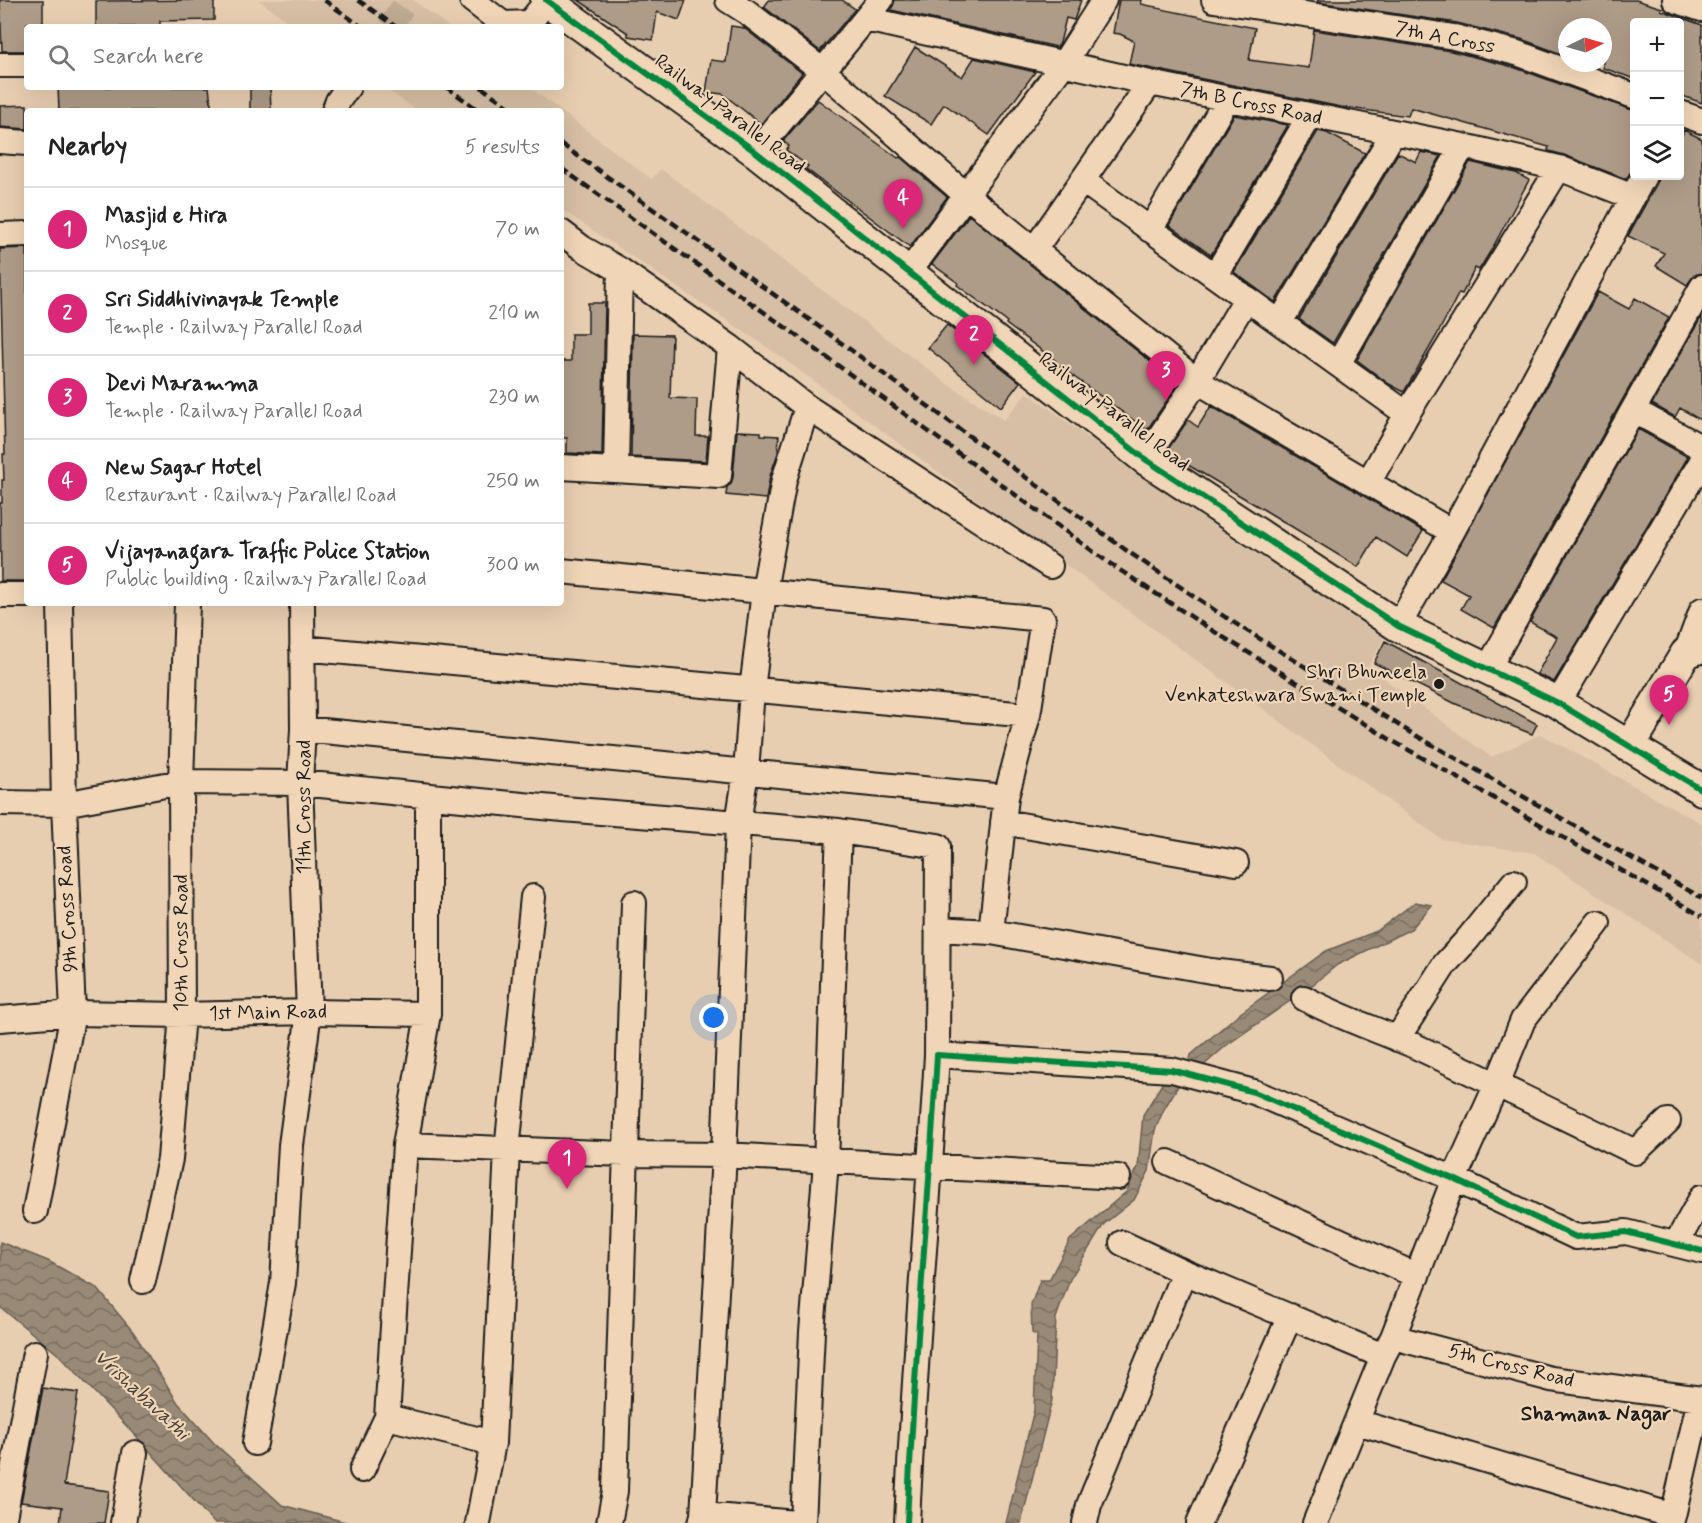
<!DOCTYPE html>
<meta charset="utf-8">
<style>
:root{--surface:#fff;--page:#f6f6f6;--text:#222;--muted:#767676;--line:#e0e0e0;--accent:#db2777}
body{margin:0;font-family:Mynerve,sans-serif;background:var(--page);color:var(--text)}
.controls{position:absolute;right:18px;top:18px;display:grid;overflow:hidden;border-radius:6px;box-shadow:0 6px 24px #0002}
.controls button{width:54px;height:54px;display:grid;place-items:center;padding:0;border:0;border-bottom:2px solid var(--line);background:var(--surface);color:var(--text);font:30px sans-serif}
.compass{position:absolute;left:1558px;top:18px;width:54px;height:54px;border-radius:50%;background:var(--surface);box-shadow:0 6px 24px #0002;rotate:85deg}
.you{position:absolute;left:714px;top:1018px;width:21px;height:21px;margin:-15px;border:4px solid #fff;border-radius:50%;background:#1a73e8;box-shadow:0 0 0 9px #1a73e833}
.badge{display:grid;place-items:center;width:39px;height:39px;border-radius:50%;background:var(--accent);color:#fff;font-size:20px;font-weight:700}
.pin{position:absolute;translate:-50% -50px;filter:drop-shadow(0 2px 3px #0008)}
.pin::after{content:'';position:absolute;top:32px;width:21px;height:18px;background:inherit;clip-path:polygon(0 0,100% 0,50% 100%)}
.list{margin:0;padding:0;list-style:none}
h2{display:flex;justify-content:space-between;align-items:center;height:78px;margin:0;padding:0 24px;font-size:26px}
h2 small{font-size:20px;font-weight:400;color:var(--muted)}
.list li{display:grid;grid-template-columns:39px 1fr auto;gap:18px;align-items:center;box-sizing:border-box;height:84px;padding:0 24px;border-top:2px solid var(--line)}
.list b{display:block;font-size:22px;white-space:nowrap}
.list p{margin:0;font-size:20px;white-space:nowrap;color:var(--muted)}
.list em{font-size:20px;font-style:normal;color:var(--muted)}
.icon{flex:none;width:33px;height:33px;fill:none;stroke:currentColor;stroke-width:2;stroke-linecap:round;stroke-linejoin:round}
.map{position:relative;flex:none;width:1702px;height:1523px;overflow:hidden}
.search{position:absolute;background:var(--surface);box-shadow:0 6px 24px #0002;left:24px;top:24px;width:540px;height:66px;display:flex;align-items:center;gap:15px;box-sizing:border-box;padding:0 21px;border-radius:6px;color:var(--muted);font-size:22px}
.panel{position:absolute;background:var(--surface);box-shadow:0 6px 24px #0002;left:24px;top:108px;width:540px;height:498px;border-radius:6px}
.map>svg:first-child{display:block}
.built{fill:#d7bfa5}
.water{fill:url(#water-waves);stroke:#675e53;stroke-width:1.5}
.building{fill:#af9c88;stroke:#1c1c1c;stroke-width:1.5}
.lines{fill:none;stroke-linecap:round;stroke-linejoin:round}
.minor-tunnel{stroke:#bfaa93;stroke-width:24;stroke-dasharray:24 12;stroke-linecap:butt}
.minor-casing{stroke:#1c1c1c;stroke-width:28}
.tertiary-casing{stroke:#1c1c1c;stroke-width:34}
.minor{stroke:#f0d5b7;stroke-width:24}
.tertiary{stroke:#f0d5b7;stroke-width:30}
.rail{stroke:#1c1c1c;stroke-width:4.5;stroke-dasharray:9 4.5;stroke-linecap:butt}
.cycleway-casing{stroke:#f0d5b7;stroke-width:10}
.cycleway{stroke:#00873e;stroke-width:6}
.poi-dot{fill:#1c1c1c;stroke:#f0d5b7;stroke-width:2}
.labels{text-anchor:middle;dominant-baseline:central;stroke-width:4.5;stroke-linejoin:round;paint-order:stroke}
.street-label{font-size:20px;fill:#1c1c1c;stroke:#f0d5b7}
.poi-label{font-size:20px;fill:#1c1c1c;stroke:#f0d5b7;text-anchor:end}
.water-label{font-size:21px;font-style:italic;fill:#48423c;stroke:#f0d5b7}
.neighbourhood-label{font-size:21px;font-weight:bold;fill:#1c1c1c;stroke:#f0d5b7}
</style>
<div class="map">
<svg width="1702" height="1523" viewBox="0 0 1702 1523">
<defs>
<pattern id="water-waves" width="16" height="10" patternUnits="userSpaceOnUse" patternTransform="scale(1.5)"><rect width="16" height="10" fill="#998a77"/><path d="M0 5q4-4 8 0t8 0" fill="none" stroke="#7c7061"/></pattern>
</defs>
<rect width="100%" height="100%" fill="#e8ceb1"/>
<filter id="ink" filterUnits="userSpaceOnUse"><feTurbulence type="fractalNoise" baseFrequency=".0167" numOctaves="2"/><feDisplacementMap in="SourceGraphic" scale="12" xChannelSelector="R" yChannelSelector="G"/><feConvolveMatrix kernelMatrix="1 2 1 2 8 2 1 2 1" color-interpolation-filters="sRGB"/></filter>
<g filter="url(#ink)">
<path class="built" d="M258,0H413L449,27H297Z
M383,87H529L651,179L661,169L949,385L1004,420L1027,392L1135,473L1384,638L1368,667L1491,757L1541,734L1702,824V964L1534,853L1441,839L774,352L561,209V111H418Z"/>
<path class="water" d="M1415,902L1432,905L1411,929L1337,965L1310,987L1227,1045L1203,1066L1189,1064L1191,1055L1235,1017L1326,951L1377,931Z
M1163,1082L1180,1083L1164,1109L1155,1130L1149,1171L1134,1200L1104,1224L1070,1279L1056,1318L1052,1400L1021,1523H1006L1034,1410L1037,1335L1032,1333L1031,1305L1040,1280H1049L1070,1240L1126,1192L1138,1167L1143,1115Z
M0,1242L48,1261L97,1288L134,1333L178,1403L214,1443L282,1505L349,1523H214L137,1437L60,1356L0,1307Z"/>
<path class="building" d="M0,0H43V23H27V51H2Z
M214,0V20L160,21V27H96V1Z
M578,0H686L679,20L657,12L653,40L628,36V33Z
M769,0H842L855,9L820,51L764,7Z
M895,0H1081L1074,20L1066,18L1060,43L1057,47L891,10Z
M1119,0H1142L1141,4L1156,7V8L1255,28L1249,60L1309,68L1314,30L1451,51L1513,67L1629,109L1635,110V166L1626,179L1564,155L1549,151L1548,150L1549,147L1411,108L1408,116L1341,107L1129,64L1134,41L1120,34L1113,33Z
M1318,0H1636L1662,8L1661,10L1702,25V103L1680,95V22H1635V79L1603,68V27H1567V56L1521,39L1457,23L1317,2Z
M731,26L744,28L802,73L761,124L723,94L706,92L711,60L726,62Z
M915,47L962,77L974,58L1035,72L989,135L944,104L931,124L885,96Z
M58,87H209L212,111H59Z
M250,87H270L271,111H250Z
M818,100L898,158L900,157L947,197L910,247L806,169L808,166L786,150L789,146L783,141Z
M27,105V129L0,127V106Z
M1234,115L1288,125L1211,255L1169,225Z
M1684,130L1702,139V273L1694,275L1687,285L1656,266L1664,253L1628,236L1657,183L1658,176H1680V140Z
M1318,131L1327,133L1365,153L1275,302L1234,272Z
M1421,152L1441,156L1333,343L1299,319L1398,153L1416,162Z
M1470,162L1516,173L1529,180L1493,247L1479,270L1475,268L1462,294L1459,293L1437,335L1404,392L1389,384L1357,360Z
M969,215L1178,384L1147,430L1055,363L1056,361L1006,324L1007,322L957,285L958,283L932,264Z
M27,248V581H1L0,503H2V480H4L3,454H5L0,249Z
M1598,292L1629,309L1635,298L1669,317L1494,628L1461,609L1469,595L1441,580Z
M588,303H605L602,455L567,453V438H561V361H571V334H588Z
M1702,316V421L1680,408L1675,417L1652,404Z
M947,325L1020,382L1001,407L928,348Z
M633,334L672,335L670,398L697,399L696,436H708L706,461L631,457Z
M1211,406L1423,531L1407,557L1376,537L1358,567L1266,511L1166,452L1188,420L1198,427Z
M1638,429L1688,457L1554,682L1537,674L1557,637L1530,622Z
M737,431L761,432V435L779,436L778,453L770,476L766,499L726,495L727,487L731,484L733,477Z
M1385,641L1537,724L1532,734L1456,704L1374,663Z
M43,1388L78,1393L64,1485L109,1491L104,1523H60L62,1507L21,1502Z"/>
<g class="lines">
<path class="minor-tunnel" d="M389,27L408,0"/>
<g class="minor-casing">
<path id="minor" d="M472,0L503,24L529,23L547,1
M728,0L747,12L824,72L966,195L1197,381L1452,532
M1214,0L1454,37L1517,53L1634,96
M1675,0L1702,9
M866,19L1150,83L1463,146L1559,168L1633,197
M0,65H27
M334,111L338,101L348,87
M1680,113L1702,121
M0,141L27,143
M756,152L881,0
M1083,181L1407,414
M1150,230L1227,99
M561,232L582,248L620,270L730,347L807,407L1050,566
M0,235L27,234
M1034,250L1150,83
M908,273L1064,63L1104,0
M1215,276L1310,116
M1280,322L1394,132
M1338,364L1463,146
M1633,410L1702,448
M1145,459L1197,381L1246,299
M561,467L719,476L730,347
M616,470L620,270
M1368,483L1407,414L1559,168
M561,571L1043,619L1028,715L1006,797L991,932L937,929
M0,595H27
M1398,626L1452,532L1644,176
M302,648L1028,715
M1686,653L1702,610
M1487,670L1702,287
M1558,703L1702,461
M303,729L1006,797
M428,796V1014L405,1145L387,1417L493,1443
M0,803L64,804L181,782L300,783L563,809L839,831L938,846L937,1055
M1003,822L1236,863
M991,932L1211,971L1270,978
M1304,998C1340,1018 1379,1030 1417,1047C1490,1081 1562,1116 1635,1152L1668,1121
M0,1019L73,1013L182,1015L309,1012L428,1014
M1397,1039L1445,964L1467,940L1514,882
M405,1145L625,1154L724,1155L1118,1177
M1168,1162L1417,1276
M35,1211L73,1013L64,804L60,603
M1122,1243L1184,1272L1383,1356
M1676,1244L1702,1197
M143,1281L170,1159L182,1015L181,782L187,603
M1393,1337L1551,1379L1702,1399
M1357,1422L1673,1516L1671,1523
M255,1443L283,1283L291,1145L309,1012L300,783L303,729L302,603
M362,1470L387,1417
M703,1515L724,1155L738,823L746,772L752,690L764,591L784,480L807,407
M1673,1516L1700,1399
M3,1523L35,1353
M123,1523L135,1453
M478,1523L493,1443L507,1150L533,897
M609,1523L615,1491L634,903
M701,1523L703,1515L797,1523
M803,1523L812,1332L826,1162L839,831
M907,1523C914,1367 928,1211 937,1055L1172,1070L1254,1092L1454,1179L1576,1237L1626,1232L1702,1251
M1085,1523L1089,1505L1184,1272
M1199,1523L1290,1316
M1315,1523L1383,1356L1393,1337L1454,1179L1497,1084L1523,1020L1598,923"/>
</g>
<g class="tertiary-casing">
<path id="tertiary" d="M546,0L756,152L1145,459L1398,626L1558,703L1702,790
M1629,747L1686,653L1702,647"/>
</g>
<use href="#minor" class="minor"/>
<use href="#tertiary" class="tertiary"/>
<path class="rail" d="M324,0L362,27
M358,0L396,27
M446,87L480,111
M481,87L515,111
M561,144L807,318L1130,553L1225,617L1408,731L1702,898
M561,168L792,332L1109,563L1210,629L1391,740L1702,916"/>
<g class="cycleway-casing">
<path id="cycleway" d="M546,0L756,152L1145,459L1398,626L1558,703L1702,790
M907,1523C914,1367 928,1211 937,1055L1172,1070L1254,1092L1454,1179L1576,1237L1626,1232L1702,1251"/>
</g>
<use href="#cycleway" class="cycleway"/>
</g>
</g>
<circle class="poi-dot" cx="1439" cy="684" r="6"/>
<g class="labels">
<g class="street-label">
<text transform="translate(1445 38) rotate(11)">7th A Cross</text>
<text transform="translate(1251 104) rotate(12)">7th B Cross Road</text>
<text transform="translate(730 114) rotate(37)">Railway Parallel Road</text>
<text transform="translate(1114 412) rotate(37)">Railway Parallel Road</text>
<text transform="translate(304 807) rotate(-90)">11th Cross Road</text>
<text transform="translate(68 909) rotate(-93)">9th Cross Road</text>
<text transform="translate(181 943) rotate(-90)">10th Cross Road</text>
<text transform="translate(268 1013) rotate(-1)">1st Main Road</text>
<text transform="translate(1511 1366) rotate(14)">5th Cross Road</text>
</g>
<g class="poi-label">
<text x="1427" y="672">Shri Bhuneela<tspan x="1427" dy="23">Venkateshwara Swami Temple</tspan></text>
</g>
<g class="water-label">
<text transform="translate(142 1395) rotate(43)">Vrishabavathi</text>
</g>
<g class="neighbourhood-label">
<text x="1596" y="1414">Shamana Nagar</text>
</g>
</g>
</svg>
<div class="controls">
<button>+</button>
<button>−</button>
<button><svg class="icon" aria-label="layers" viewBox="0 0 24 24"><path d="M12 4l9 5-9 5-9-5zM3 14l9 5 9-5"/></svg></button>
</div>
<svg class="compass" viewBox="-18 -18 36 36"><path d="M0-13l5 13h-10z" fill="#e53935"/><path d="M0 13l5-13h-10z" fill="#767676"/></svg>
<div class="you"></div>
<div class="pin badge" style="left:567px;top:1189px">1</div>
<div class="pin badge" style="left:974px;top:365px">2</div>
<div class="pin badge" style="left:1166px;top:401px">3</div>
<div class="pin badge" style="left:903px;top:229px">4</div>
<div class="pin badge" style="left:1669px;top:725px">5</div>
<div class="search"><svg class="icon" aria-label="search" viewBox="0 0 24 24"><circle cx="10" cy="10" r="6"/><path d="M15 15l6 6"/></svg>Search here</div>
<section class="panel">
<h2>Nearby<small>5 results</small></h2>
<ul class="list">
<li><span class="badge">1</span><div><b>Masjid e Hira</b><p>Mosque</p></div><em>70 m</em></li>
<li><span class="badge">2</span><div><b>Sri Siddhivinayak Temple</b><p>Temple · Railway Parallel Road</p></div><em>210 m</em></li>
<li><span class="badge">3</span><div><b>Devi Maramma</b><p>Temple · Railway Parallel Road</p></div><em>230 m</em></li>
<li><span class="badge">4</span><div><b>New Sagar Hotel</b><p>Restaurant · Railway Parallel Road</p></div><em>250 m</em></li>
<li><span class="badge">5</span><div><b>Vijayanagara Traffic Police Station</b><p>Public building · Railway Parallel Road</p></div><em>300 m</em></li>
</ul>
</section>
</div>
